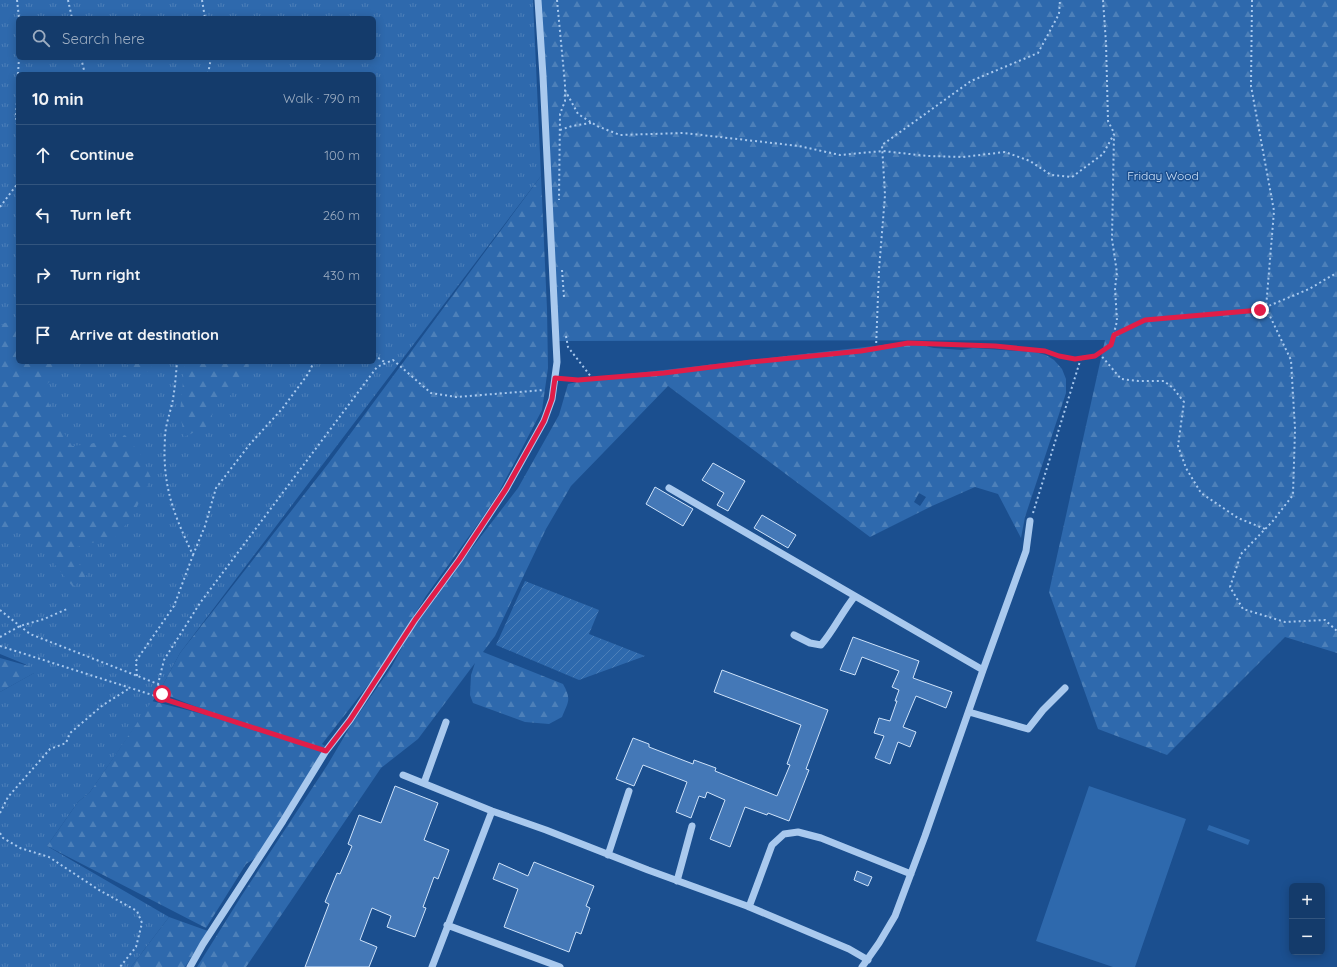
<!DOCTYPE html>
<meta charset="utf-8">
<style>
:root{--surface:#143b6b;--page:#1d4271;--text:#f1f3f6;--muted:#9dadc1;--line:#33557e}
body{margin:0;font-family:Quicksand,sans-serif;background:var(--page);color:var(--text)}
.controls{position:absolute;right:12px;bottom:12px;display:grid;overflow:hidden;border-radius:6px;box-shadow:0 2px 10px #0003}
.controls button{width:36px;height:36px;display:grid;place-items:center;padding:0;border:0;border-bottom:1px solid var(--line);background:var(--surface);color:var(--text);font:20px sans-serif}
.stop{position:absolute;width:12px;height:12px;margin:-9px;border:3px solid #e11d48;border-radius:50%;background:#fff}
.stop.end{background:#e11d48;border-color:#fff;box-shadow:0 1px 4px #0008}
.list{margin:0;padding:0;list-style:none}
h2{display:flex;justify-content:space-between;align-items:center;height:52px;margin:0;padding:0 16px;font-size:17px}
h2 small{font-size:13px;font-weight:400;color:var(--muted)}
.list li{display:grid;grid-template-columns:26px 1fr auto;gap:12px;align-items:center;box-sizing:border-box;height:60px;padding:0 16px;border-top:1px solid var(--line)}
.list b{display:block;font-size:15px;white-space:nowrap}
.list em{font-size:13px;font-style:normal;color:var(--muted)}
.icon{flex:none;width:22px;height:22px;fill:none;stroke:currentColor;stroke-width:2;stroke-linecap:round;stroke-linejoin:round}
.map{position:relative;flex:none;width:1337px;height:967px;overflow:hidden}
.search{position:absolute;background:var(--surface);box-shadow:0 2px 10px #0003;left:16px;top:16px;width:360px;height:44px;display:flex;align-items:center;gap:10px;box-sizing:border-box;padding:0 14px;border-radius:6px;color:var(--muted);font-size:15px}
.panel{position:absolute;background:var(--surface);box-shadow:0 2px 10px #0003;left:16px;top:72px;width:360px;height:292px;border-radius:6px}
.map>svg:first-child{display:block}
.grass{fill:url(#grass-tufts);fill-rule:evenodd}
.forest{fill:url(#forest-firs);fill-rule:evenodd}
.park{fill:#2e69ad}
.garden{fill:url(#garden-furrows)}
.building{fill:#4478b7;stroke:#cfe3fa}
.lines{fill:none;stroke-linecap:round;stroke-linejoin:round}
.path{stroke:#a9c9ee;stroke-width:2;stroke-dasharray:2 3;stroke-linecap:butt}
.minor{stroke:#a9c9ee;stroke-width:7}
.route{stroke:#e11d48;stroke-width:5}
.labels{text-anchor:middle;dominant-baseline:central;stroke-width:3;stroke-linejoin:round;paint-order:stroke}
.park-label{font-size:12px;fill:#cfe3fa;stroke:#1b4f8f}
</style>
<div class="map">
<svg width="1337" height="967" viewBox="0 0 1337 967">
<defs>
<pattern id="grass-tufts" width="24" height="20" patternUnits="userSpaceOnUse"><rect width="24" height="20" fill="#2e69ad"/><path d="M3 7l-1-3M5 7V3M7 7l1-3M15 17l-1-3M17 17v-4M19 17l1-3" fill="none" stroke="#4d80b9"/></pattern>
<pattern id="forest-firs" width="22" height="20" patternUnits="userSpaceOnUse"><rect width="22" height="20" fill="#2e69ad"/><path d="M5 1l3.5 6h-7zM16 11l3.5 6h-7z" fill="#4d80b9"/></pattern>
<pattern id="garden-furrows" width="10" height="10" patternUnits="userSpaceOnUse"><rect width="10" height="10" fill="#2e69ad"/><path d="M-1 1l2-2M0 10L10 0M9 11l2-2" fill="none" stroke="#4d80b9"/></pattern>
</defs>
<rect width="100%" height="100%" fill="#1b4f8f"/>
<path class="grass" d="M0,0H533L541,176L180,653L159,692L90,792L78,802L47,846L169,917L131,967H0V692L34,673L27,665L0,654ZM18,18H374V58H18ZM18,74H374V362H18Z"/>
<path class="forest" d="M538,0H1337V653L1285,637L1167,755L1098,729L1049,592L1105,340L556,341Z
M541,176L547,309L548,368L542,410L498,494L480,521L426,596L388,658L372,680L322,744L325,746L259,856L246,864L206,928L47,846L78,802L90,792L152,701L234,722L159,692L180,653L328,464Z
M18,321V362H59L55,377L42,388L55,418L72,446L90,444L125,435L141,455L151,478L132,517L114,539L91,543L66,550L88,574L73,587L25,528H1L0,526V328L4,323Z
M892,344H915L934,348L962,350L973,348L1035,352L1046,355L1054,360L1062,369L1066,379V393L1025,517L1021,538L998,494L975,487L932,506L870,537L668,386L571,486L546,529L495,636L483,652L563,684C572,700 568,702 562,717L549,724L525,722L473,703L470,695L471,675L475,663L418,739L381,768L246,967H197L242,895L328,764L351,725L392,666L416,621L518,488L559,415L568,384L594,378ZM919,493L926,497L920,506L914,502Z
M121,362H156L147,372Z
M185,362H247L249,366L231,395L214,404L210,425L184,437L180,412Z
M0,658L36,668V672L0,692Z
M169,917L208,931L185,967H131Z"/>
<path class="park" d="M1089,786L1186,819L1135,967H1113L1036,941Z
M1209,825L1250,840L1248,845L1207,830Z"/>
<path class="garden" d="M525,581L599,610L589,634L645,656L579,680L496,645Z"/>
<path class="building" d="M713,463L745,481L728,511L717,505L724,493L702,480Z
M655,487L693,509L683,526L646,504Z
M762,515L796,535L788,548L754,528Z
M853,637L919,661L913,678L952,692L946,708L916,696L903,727L916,732L910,747L898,742L890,764L875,758L884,736L874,733L879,718L890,721L897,701H895L899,690L892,687L899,671L862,657L855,675L840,670Z
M722,670L828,710L806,769L809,770L789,821L768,813L767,815L745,807L730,847L710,839L725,800L707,792L705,798L699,796L691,818L676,812L687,782L643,765L634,786L616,779L633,738L649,744V747L693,764L694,760L716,768L715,771L777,796L790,765L787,764L801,725L714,692Z
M395,786L438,803L424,840L449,850L438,879L434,877L423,907L426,908L415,937L387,927L391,916L372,908L360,940L377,947L369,967H305L329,904L325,902L337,873L340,874L352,846L348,844L359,815L381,823Z
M534,862L594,886L586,906L590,908L581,934L576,932L569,952L504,927L518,889L493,879L499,863L528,876Z
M857,871L872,877L868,886L854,880Z"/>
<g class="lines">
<path class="path" d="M17,0L19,18
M68,0L72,18
M202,0L205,18
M557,0L565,84V101L560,114L559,200
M1252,0L1251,86L1274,211L1266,308L1291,360L1295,429L1293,495L1272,522L1241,554L1230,587L1243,609L1285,622L1325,620L1337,631
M81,58L85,74
M18,74L19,58
M208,74L211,58
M18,83L16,117L18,132
M565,90L578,114L597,126L620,135L684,133L799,146L840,155L883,151L927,156L963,157L1005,152L1030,161L1051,175L1072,177L1103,154L1114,134
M560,130L572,126L591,123
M0,207L18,183
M562,270L564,297
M1114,335L1145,320L1259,310L1309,289L1333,275L1337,274
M566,336L568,347L592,378
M876,348L879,270L885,195L882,145L971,81L1038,53L1059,14L1060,0
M1099,353L1121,379L1138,381H1164L1173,388L1184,402L1178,446L1186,468L1201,493L1238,518L1265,529
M374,355L386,363
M564,379L578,380L664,373L751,362L861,351L908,343L995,346L1024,349L1045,351L1059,356L1075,359L1095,356L1111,345L1117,321L1115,288L1117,273L1112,239L1114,133L1108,121L1106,43L1103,0
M1033,513L1081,358
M193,555L205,526L216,488L250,444L282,409L308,374L314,362
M0,610L30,634L158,684L164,660L200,603L377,367L393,360L431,393L456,397L544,390
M0,637L20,626L44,619L67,609
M0,646L317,748
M137,676L136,661L174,606L193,555C173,513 162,485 165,438C165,425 171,411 173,399C175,387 176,374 177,362
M158,684L162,695L161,698
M0,813L8,797L50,749L66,743L70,733L103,705L130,688
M0,833L3,838L20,848L49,857L99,890L137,911L142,923L136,947L120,967"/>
<path class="minor" d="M669,488L855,596
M794,635L810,643L821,645C834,630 842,612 855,596L983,670
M969,712L1028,729L1043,710L1065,688
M403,775L492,811L546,830L648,870L747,906L849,949L868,960
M424,783L446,722
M608,855L629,791
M677,881L692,826
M749,907L772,845L784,834L798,832L821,838L911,874
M447,925L560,967
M190,967L203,944L283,821L326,751L350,720L415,620L459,560L506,489L544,421L552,399L557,362L543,76L538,0
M432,967L492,811
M862,967L879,943L895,916L925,836L983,670L1026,551L1030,521"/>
</g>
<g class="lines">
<path class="route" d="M162,694L161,698L326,751L350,720L415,620L459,560L506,489L544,421L552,399L555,378L578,380L664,373L751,362L861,351L908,343L995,346L1024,349L1045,351L1059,356L1075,359L1095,356L1111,345L1114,335L1145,320L1260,310"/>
</g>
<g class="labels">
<g class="park-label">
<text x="1163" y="175">Friday Wood</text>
</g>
</g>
</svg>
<div class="controls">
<button>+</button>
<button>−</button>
</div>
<div class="stop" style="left:162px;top:694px"></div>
<div class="stop end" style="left:1260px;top:310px"></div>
<div class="search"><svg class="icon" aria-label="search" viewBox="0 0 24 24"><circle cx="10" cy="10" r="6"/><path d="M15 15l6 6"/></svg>Search here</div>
<section class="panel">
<h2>10 min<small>Walk · 790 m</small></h2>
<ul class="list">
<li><svg class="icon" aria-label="ahead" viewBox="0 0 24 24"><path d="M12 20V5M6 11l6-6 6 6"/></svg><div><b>Continue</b></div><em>100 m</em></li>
<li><svg class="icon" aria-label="left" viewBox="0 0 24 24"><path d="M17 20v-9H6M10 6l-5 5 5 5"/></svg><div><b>Turn left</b></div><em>260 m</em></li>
<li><svg class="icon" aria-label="right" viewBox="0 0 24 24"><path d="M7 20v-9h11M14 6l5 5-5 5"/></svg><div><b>Turn right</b></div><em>430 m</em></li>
<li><svg class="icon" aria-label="arrive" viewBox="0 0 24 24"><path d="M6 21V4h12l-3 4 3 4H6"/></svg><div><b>Arrive at destination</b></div></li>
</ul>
</section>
</div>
